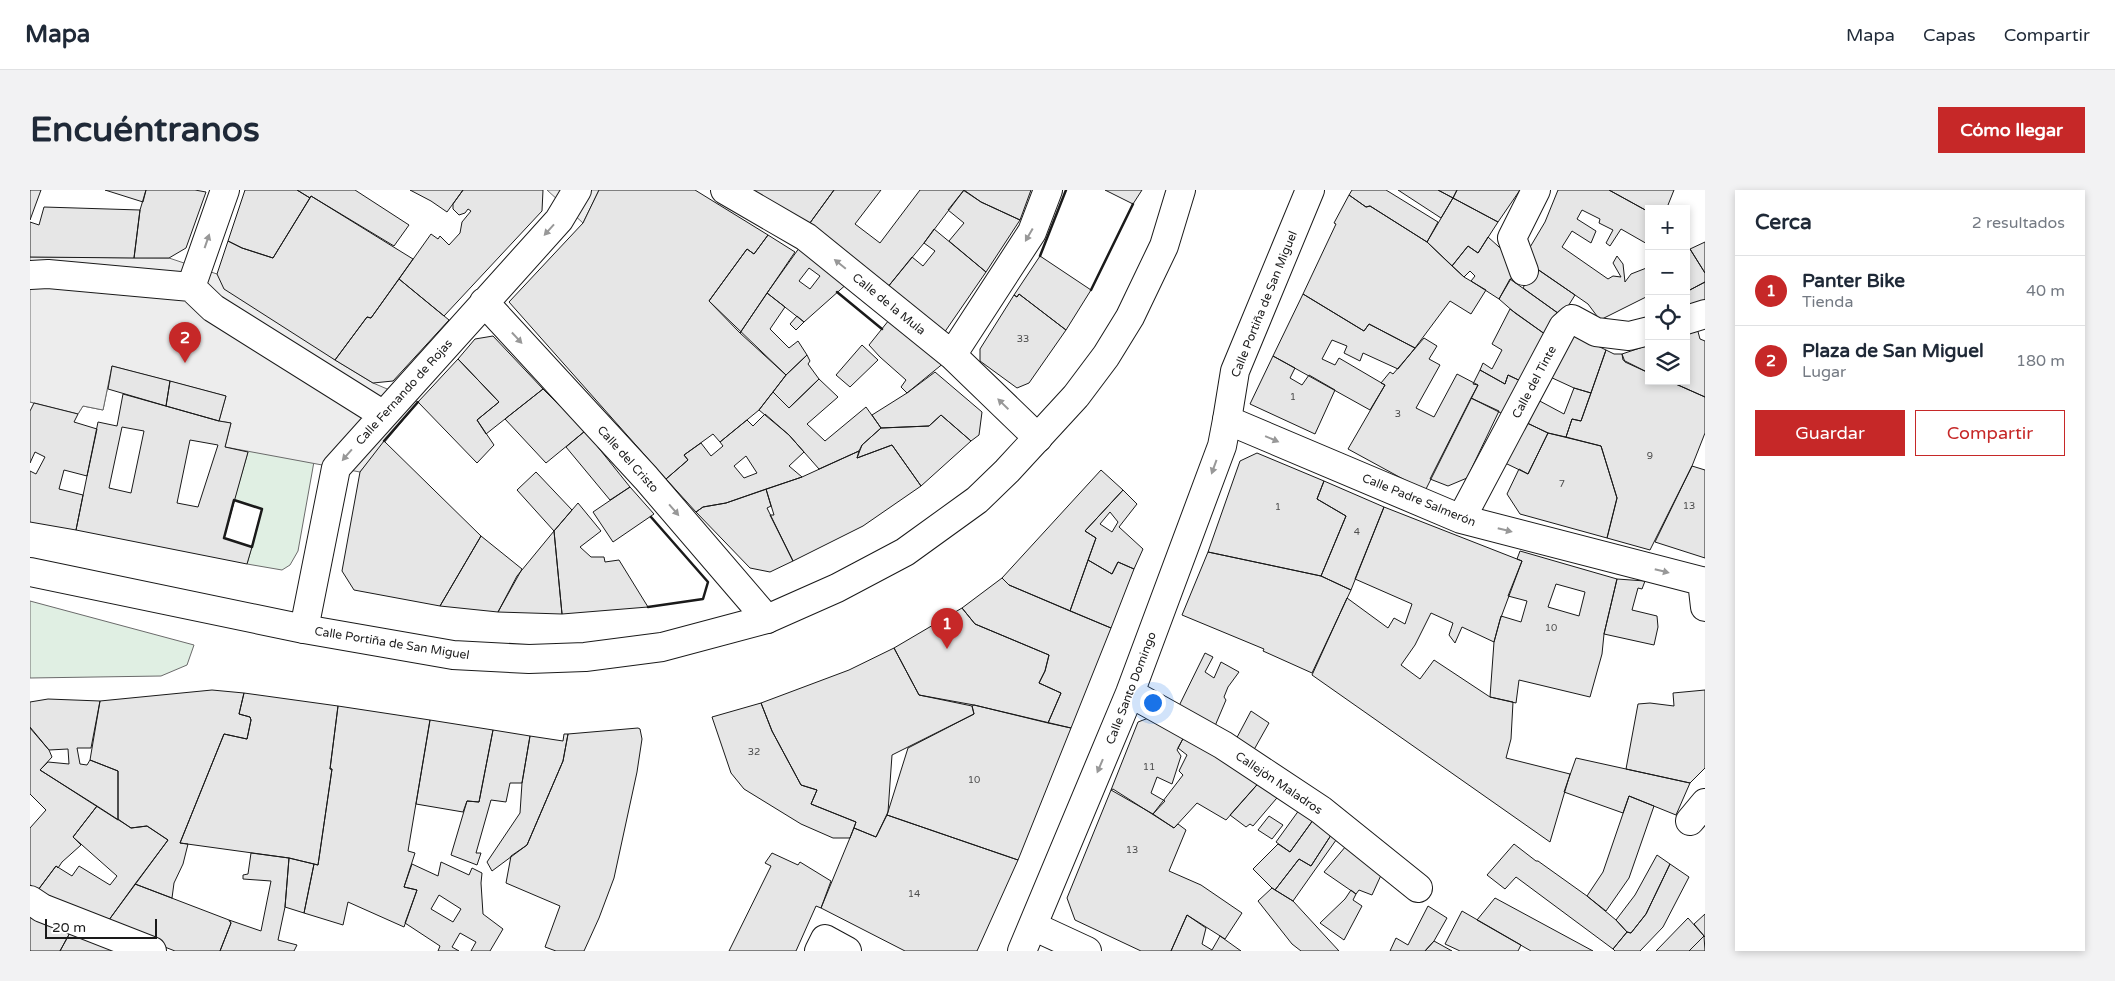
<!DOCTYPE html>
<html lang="es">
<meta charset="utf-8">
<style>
:root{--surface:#fff;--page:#f2f2f3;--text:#1f2937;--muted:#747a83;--line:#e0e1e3;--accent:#c62828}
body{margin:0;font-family:"Varela Round",sans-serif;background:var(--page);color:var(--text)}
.controls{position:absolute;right:15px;top:15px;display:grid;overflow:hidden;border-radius:0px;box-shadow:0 2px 8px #0003}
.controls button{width:45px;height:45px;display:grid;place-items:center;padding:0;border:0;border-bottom:1px solid var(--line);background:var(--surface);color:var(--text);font:25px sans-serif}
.scale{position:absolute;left:15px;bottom:12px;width:112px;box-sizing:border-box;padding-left:5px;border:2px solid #1a1a1a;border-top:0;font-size:14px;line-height:18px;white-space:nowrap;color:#1a1a1a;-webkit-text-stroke:4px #fff;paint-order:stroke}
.you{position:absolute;left:1122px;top:512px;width:18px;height:18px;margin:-12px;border:4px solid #fff;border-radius:50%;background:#1a73e8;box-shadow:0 0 0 8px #1a73e833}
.badge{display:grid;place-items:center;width:32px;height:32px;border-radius:50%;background:var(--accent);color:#fff;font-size:16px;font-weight:700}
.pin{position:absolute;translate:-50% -41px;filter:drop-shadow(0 1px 2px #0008)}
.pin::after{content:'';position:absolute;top:26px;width:18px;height:15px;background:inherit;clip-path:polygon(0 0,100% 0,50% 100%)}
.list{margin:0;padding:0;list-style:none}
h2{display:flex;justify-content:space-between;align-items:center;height:65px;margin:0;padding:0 20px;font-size:21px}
h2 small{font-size:16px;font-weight:400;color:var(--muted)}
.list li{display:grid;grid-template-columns:32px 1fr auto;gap:15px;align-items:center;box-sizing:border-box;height:70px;padding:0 20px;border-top:1px solid var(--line)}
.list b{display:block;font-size:19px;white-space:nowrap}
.list p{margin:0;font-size:16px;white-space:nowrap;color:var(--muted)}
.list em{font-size:16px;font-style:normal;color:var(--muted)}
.actions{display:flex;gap:10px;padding:15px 20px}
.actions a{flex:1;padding:11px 0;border:1px solid var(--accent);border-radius:0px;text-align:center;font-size:18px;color:var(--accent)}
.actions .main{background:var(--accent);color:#fff}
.icon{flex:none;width:28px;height:28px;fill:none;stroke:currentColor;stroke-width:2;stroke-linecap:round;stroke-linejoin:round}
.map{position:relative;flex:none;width:1675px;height:761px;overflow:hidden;border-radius:0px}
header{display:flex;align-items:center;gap:30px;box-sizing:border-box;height:70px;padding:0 25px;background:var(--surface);border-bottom:1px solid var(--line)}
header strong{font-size:24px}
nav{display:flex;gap:28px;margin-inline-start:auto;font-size:18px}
.intro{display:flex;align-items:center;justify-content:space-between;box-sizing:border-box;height:120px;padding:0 30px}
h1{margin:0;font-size:35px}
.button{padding:12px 22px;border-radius:0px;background:var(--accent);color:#fff;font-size:18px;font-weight:700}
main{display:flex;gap:30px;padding:0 30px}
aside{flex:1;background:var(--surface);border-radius:0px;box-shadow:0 2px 8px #0003}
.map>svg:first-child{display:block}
.green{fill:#e0efe3;stroke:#6a6a6a}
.parking{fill:#ededed;stroke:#6a6a6a}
.building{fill:#e6e6e6;stroke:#1a1a1a;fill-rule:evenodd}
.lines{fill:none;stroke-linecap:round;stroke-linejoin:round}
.street-casing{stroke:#1a1a1a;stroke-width:30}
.secondary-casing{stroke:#1a1a1a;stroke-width:30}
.primary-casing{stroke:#1a1a1a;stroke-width:30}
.street{stroke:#fff;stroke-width:28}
.secondary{stroke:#fff;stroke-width:28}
.primary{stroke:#fff;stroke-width:28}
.wall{stroke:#1a1a1a;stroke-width:2.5}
.oneway{fill:#989898}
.labels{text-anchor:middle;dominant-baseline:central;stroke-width:4;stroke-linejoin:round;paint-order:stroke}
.number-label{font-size:10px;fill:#4d4d4d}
.street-label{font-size:12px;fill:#1a1a1a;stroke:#fff}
</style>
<header>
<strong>Mapa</strong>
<nav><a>Mapa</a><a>Capas</a><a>Compartir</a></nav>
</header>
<div class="intro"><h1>Encuéntranos</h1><a class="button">Cómo llegar</a></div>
<main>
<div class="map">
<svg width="1675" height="761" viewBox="0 0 1675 761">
<rect width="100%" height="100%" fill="#fff"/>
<path class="green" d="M137,114L285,266L268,361L260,375L252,380L217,374L232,319L204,310L218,262L195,257L201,233L189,231L196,206L82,176L73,220L53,216L48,224L0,212Z
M0,411L164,455L157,475L131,486L0,488Z"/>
<path class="parking" d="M517,0H569L553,33Z
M0,67L139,68L187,84L305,170L343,193L388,212L330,282L195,257L201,233L189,231L196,206L82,176L73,220L53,216L48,224L0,212Z"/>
<path class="building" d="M0,0H11L0,30Z
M75,0H116L113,12Z
M116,0H165L176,2L156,58L139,68H104L110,20Z
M215,0H267L280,8L243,68L212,58L198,51Z
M267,0H325L379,35L364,56L281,6L280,8Z
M380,0H433L417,22L401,11Z
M433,0H513L512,21L414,126L369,89L401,44L408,49L410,46L419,55L430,43L432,32L441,21L438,19L435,23L429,25L423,19V14Z
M569,0H665L738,45L724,64L717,59L679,111L756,185L729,220L690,252L683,244L654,265L658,270L636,289L479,112L553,33Z
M718,0H804L777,37Z
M804,0H851L825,34L850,53L890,0H934L894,53L857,98L777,37Z
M933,0H1001L990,30L951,12Z
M934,0L951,12L990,30L956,82L919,51L934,33L918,20Z
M1075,0H1112L1103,14Z
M1322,0H1356L1408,32L1397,52L1340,16L1336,17L1319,5Z
M1368,0H1408L1423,8L1411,28Z
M1408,0H1427L1423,8Z
M1427,0H1490L1468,32L1423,8Z
M1528,0H1579L1619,22V55L1591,39L1580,56L1576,53L1583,40L1569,33L1570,29L1552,20L1547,29L1566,41L1561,53L1542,41L1532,57L1578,89L1583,86L1591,87L1583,73L1587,66L1593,74L1595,92L1601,84L1619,77V112L1616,107L1570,130L1558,114L1493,69L1515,32Z
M1579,0H1644L1638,15L1643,19H1619V22Z
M1319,5L1336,17L1340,16L1397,52L1434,87L1456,100L1441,124L1420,111L1385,158L1339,134L1334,141L1273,104L1306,34L1304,33Z
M281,6L383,69L341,128L337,127L305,170L194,99L187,84L198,51L212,58L243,68Z
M1423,8L1468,32L1448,63L1438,56L1422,76L1397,52Z
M14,17L110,20L104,68L0,67V32L9,35Z
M904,39L956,82L914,143L857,98L882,67L893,76L905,61L894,53Z
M738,45L765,62L710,143L679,111L717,59L724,64Z
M1458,47L1489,75L1469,109L1441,91L1445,86L1440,81L1434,87L1422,76L1438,56L1448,63Z
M1675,52V83L1660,59Z
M772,54L819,92L774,132L737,103ZM779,78L790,86L780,99L769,91Z
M1660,59L1675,83V92L1656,102V60Z
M1010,66L1061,100L1036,140L989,104L987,107L984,105Z
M1504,77L1545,105L1532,126L1493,98Z
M369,89L419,130L363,191L343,193L305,170L337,127L341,128Z
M1480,89L1532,126L1519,147L1485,123L1469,109Z
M1675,92V112L1661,118L1656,102Z
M737,103L755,117L740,139L759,158L768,151L777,165L756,185L710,143Z
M989,104L1036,140L999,193L987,198L950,171V159L984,105L987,107Z
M1273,104L1334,141L1339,134L1385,158L1368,179L1333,163L1330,171L1314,163L1317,156L1302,150L1292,169L1305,175L1309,168L1355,195L1340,220L1243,166Z
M1480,119L1519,147L1497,194L1478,185L1475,194L1450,180L1453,173L1462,179L1472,160L1462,154Z
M863,125L915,172L877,203L871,197L876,190L850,167L839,155Z
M767,126L774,132L766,140L760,134Z
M1667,138L1670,149L1675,151V207L1639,191H1656V142Z
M1539,142L1576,160L1561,203L1544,198L1518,186Z
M463,146L513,199L456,244L447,230L469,212L428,169L445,149Z
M1394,148L1407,156L1399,169L1410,175L1386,218L1404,227L1427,184L1448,195L1395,301L1318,259L1355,195L1351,193L1360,182L1363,184Z
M832,155L848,170L820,197L806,185Z
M1619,155V183L1593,170L1592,164Z
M1576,160L1584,164H1592L1595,172L1619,183V191H1639L1675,207V243L1662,276L1620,360L1577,348L1587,308L1571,256L1536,247L1542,229L1551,231Z
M777,165L780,171L778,174L789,189L759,218L743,202L756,185Z
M1243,166L1265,178L1260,188L1272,195L1279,185L1305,200L1285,244L1220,214Z
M428,169L469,212L447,230L464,255L447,273L388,212Z
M82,176L140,191L136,216L78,199Z
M1450,180L1475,194L1478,185L1497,194L1481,228L1441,208L1448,195L1443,194Z
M905,182L952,222L949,245L941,251L911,225L899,236L851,238L842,225L877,203Z
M789,189L808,207L777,234L795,251L836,217L851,238L832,255L829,261L789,279L759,245L729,220L743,202L759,218Z
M140,191L196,206L189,231L136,216Z
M1544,198L1561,203L1551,231L1542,229L1536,247L1518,243L1495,232L1506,209L1534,224Z
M513,199L555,241L516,273L475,229Z
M93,204L189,231L201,233L195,257L218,262L194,348L222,357L217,374L46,340L68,232L87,236ZM92,237L114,241L101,303L79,298ZM160,250L188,255L168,317L147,313Z
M1441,208L1469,221L1437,288L1418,296L1400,289Z
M4,213L48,224L44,232L67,239L57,286L34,280L29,299L53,305L46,340L0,332V281L6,284L15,267L5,262L0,273V221Z
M735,224L759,245L774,262L759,276L772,287L696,313L673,317L666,322L636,289L658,270L654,265L671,253L681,266L693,256L690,252L717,230L723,236ZM716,266L727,283L714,288L704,276Z
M911,225L941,251L891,296L862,255L827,268L832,255L851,238L899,236Z
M1495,232L1518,243L1498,284L1475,273Z
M555,241L600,297L580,310L536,257Z
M1518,243L1571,256L1587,308L1577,348L1490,324L1477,304L1489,279L1498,284Z
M354,251L451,346L410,416L324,400L312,381L330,282Z
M862,255L891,296L833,336L763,371L740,325H744L736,299L772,287L829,261L827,268Z
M1227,263L1294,291L1287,309L1316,326L1291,386L1178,362L1210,271Z
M1662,276L1675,280V368L1625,352Z
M1071,280L1093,300L1055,341L1066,348L1040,421L979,395L972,388Z
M506,282L542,320L524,341L487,300Z
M1294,291L1354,317L1321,400L1291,386L1316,326L1287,309Z
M600,297L624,324L583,352L563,322Z
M736,299L741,316L737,318L763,371L740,382L720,378L666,322L673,317L696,313Z
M1093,300L1107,314L1089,337L1113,359L1104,379L1088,372L1082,384L1058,370L1066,348L1055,341ZM1080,322L1088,332L1082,342L1070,334Z
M548,313L571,341L550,357L561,367H574L575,372L589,370L618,417L532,424L524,341Z
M1354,317L1492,371L1470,430L1464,452L1432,437L1425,453L1419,445L1423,433L1401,423L1385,455L1371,475L1390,489L1404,470L1460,507L1483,512L1481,549L1476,568L1540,584L1520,652L1282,485L1317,408L1358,438L1364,428L1375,434L1382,414L1325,389Z
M524,341L532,424L468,422L487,386Z
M451,346L492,379L468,422L410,416Z
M1490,361L1587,389L1574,444L1572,464L1560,507L1489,490L1486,513L1460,507L1464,452L1471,426L1491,432L1497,411L1478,406L1492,371L1487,369ZM1526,394L1555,402L1549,426L1518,417Z
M1178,362L1291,386L1321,400L1282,483L1233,461L1234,459L1152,425Z
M1058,370L1082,384L1088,372L1104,379L1081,438L1040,421Z
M972,388L979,395L1081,438L1041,538L1018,533L1031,503L1009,493L1015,481L1019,465L945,434L932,418Z
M1587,389L1615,391L1612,399L1608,398L1602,420L1627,426L1628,437L1624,455L1574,444Z
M932,418L945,434L1019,465L1015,481L1009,493L1031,503L1018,533L944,515L889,505L864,458Z
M864,458L889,505L942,516L944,524L862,565L858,622L846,647L824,638L826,632L781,614L787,600L771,595L742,541L731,513L819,480Z
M1175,463L1183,467L1175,482L1184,488L1191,472L1209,482L1198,497L1194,507L1196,510L1182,543L1146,522Z
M182,500L214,503L209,524L220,527L221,530L217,549L194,544L150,653L158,654L153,674L144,693L142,708L105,694L138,650L117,636L101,638L88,629V581L60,570L70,511Z
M1675,500V578L1660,593L1596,579L1608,514L1620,513L1644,516L1643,503Z
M214,503L308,516L300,579H302L288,675L259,668L150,653L194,544L217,549L221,530L220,527L209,524Z
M18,509L70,511L61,558H47L50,574L57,575L60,570L88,581V630L10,580L18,572L39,574L38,559L19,560L0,538V512Z
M731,513L742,541L771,595L787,600L781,614L826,632L820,648H803L771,634L714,599L701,583L682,527Z
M944,515L1041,538L988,670L857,625L878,558L944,524L942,516Z
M308,516L400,530L378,661L385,663L374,697L387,700L374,737L318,712L313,735L274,723L284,674L288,675L302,579H300Z
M1221,521L1239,533L1221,565L1203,555Z
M1129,524L1156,543L1147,560L1151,566L1142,594L1127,587L1121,603L1135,611L1123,624L1081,600L1108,532Z
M400,530L463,540L449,612L437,611L433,622L386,614Z
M0,537L19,560L22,567L10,580L67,616L43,647L51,655L32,672L28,678L26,676L8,700L0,695V638L16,620L0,604Z
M608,538L610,539L612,549L607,582L584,688L569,728L554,761H526L515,757L530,716L476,693L481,666L497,655L533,571L538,544Z
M463,540L500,546L492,593H480L476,612L461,610L446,663H451L447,675L421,665L437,611L449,612Z
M1156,543L1233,588L1196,630L1167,613L1144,638L1123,624L1153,585L1149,581L1157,565L1148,558Z
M534,544H538L533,571L497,655L462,681L457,672L490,623L492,593L500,546L533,551Z
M1546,568L1596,579L1660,593L1646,625L1599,606L1593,623L1534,602Z
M1233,588L1252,602L1223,636L1220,634L1216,637L1200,625Z
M1083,599L1144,638L1148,634L1156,640L1139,681L1171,695L1212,723L1195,749L1157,725L1141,761H1111L1045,730L1037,708L1081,600Z
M1599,606L1624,616L1599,688L1576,721L1557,706L1573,682Z
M67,616L101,638L117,636L138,650L76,734L8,700L26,676L42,686L49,676L80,695L87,686L43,647Z
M1272,616L1286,626L1260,662L1246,652Z
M857,625L988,670L947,761H875L791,718L824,638L846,647Z
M1239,626L1253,635L1242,649L1228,640Z
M1286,626L1305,639L1281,676L1269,669L1245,700L1242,698L1223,679L1248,654L1260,662Z
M1305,639L1311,643L1263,711L1245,700L1269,669L1281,676Z
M1484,654L1506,671H1508L1557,706L1586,730L1597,742L1583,759L1486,687L1475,699L1457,685Z
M1316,656L1352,683L1342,705L1329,700L1326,704L1294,682Z
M221,663L259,668L255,717L248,750L267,755L264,761H190L201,733L199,730L231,741L241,691L213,689V685L218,684Z
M742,663L768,675L770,672L801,691L791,718L786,716L766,761H699L741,676L735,673Z
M1627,665L1640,674L1616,724L1601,743L1597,742L1586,730L1605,705Z
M259,668L284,674L274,723L255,717Z
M411,672L439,685L442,678L452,683L451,693L453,724L473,739L460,761H441L446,752L430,743L422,757L429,761H408L410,756L375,733L387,700L374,697L382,674L408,686ZM409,705L431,719L423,732L401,719Z
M1640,674L1659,687L1633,737L1610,761H1585L1583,759L1597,742L1601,743L1616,724Z
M105,694L199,730L201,733L190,761H145L76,734Z
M1242,698L1263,711L1309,761H1271L1262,754L1228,711Z
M1321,700L1326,704L1323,710L1332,716L1314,750L1290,733L1315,709Z
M1465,708L1563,761H1501L1447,730Z
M1398,716L1417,728L1404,751L1395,761H1360L1366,748L1378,755Z
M1432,721L1491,755L1488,761H1430L1415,754Z
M0,724L42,739L30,761H0Z
M1675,724V747L1664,734Z
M1157,725L1176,738L1172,754L1182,760L1190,746L1211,761H1141Z
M1658,728L1674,746L1659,761H1626Z
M42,739L98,761H30Z
M1674,746L1675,761H1659Z
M1404,751L1422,761H1395Z"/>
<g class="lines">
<g class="street-casing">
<path id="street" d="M695,0L776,47L922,165L1008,248
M1494,81L1482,48L1506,0
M0,85L18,84L161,97L183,118L352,224
M161,97L195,0
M454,112L616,288L737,429
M1656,130L1675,124
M922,165L1002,42L1018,0
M1431,329L1533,137L1542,129L1566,142L1599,146L1619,141
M1672,391L1675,417
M274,439L306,278L529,30L547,0
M1100,503L1193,555L1291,620L1388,698
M1660,631L1675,613
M0,710L12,718L122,761
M1003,736L1057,761
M789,761L795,749L817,761
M992,761L1100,503L1192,256L1197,230L1431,329L1675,392"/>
</g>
<g class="secondary-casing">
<path id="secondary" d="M1197,230L1205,181L1280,0"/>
</g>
<g class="primary-casing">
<path id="primary" d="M0,382L274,439L423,465L499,469L555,467L632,457L737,429L807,398L875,362L947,310L977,281L1046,206L1076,166L1100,127L1134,56L1151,0"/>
</g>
<use href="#street" class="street"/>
<use href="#secondary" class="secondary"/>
<use href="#primary" class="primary"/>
<path class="wall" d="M1010,66L1036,0
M1061,100L1103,14
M807,102L852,139
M354,251L388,212
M204,310L232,319L222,357L194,348Z
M618,417L673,409L678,392L621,327"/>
</g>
<defs><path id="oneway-solid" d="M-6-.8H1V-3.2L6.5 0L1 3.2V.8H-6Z" transform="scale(1.25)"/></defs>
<g class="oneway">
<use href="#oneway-solid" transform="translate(519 40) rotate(132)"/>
<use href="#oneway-solid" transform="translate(999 45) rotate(120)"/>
<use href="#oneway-solid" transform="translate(177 51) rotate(-71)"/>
<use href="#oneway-solid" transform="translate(810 74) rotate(-141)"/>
<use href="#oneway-solid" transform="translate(487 148) rotate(47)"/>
<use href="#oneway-solid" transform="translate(973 214) rotate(-136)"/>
<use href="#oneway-solid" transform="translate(1242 249) rotate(23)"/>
<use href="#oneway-solid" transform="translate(317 265) rotate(131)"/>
<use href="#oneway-solid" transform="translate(1184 277) rotate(110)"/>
<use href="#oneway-solid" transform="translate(644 320) rotate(49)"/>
<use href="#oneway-solid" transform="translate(1475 340) rotate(14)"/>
<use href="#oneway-solid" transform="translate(1632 381) rotate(14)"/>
<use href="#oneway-solid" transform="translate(1070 576) rotate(113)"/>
</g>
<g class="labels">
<g class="number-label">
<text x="993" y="149">33</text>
<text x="1263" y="207">1</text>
<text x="1368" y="224">3</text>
<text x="1620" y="266">9</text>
<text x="1532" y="294">7</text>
<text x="1659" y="316">13</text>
<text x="1248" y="317">1</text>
<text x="1327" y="342">4</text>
<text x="1521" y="438">10</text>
<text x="724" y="562">32</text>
<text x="1119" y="577">11</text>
<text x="944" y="590">10</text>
<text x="1102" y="660">13</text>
<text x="884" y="704">14</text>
</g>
<g class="street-label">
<text transform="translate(859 114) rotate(39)">Calle de la Mula</text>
<text transform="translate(1234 114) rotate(-68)">Calle Portiña de San Miguel</text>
<text transform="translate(1504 192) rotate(-62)">Calle del Tinte</text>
<text transform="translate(374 202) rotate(-48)">Calle Fernando de Rojas</text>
<text transform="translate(598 269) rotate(48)">Calle del Cristo</text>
<text transform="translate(1389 310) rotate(22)">Calle Padre Salmerón</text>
<text transform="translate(362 453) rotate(9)">Calle Portiña de San Miguel</text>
<text transform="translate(1101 498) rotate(-69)">Calle Santo Domingo</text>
<text transform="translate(1249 593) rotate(34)">Callejón Maladros</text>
</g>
</g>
</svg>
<div class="controls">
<button>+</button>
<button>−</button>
<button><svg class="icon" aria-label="locate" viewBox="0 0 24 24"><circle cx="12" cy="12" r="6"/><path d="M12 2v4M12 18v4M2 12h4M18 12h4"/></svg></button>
<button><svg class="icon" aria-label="layers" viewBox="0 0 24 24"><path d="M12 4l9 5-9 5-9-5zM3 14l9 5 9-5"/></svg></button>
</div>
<div class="scale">20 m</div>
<div class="you"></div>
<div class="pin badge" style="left:917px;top:459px">1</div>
<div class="pin badge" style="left:155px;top:173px">2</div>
</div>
<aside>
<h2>Cerca<small>2 resultados</small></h2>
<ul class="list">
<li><span class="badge">1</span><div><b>Panter Bike</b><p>Tienda</p></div><em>40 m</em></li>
<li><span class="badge">2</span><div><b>Plaza de San Miguel</b><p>Lugar</p></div><em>180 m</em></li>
</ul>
<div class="actions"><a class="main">Guardar</a><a>Compartir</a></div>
</aside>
</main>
